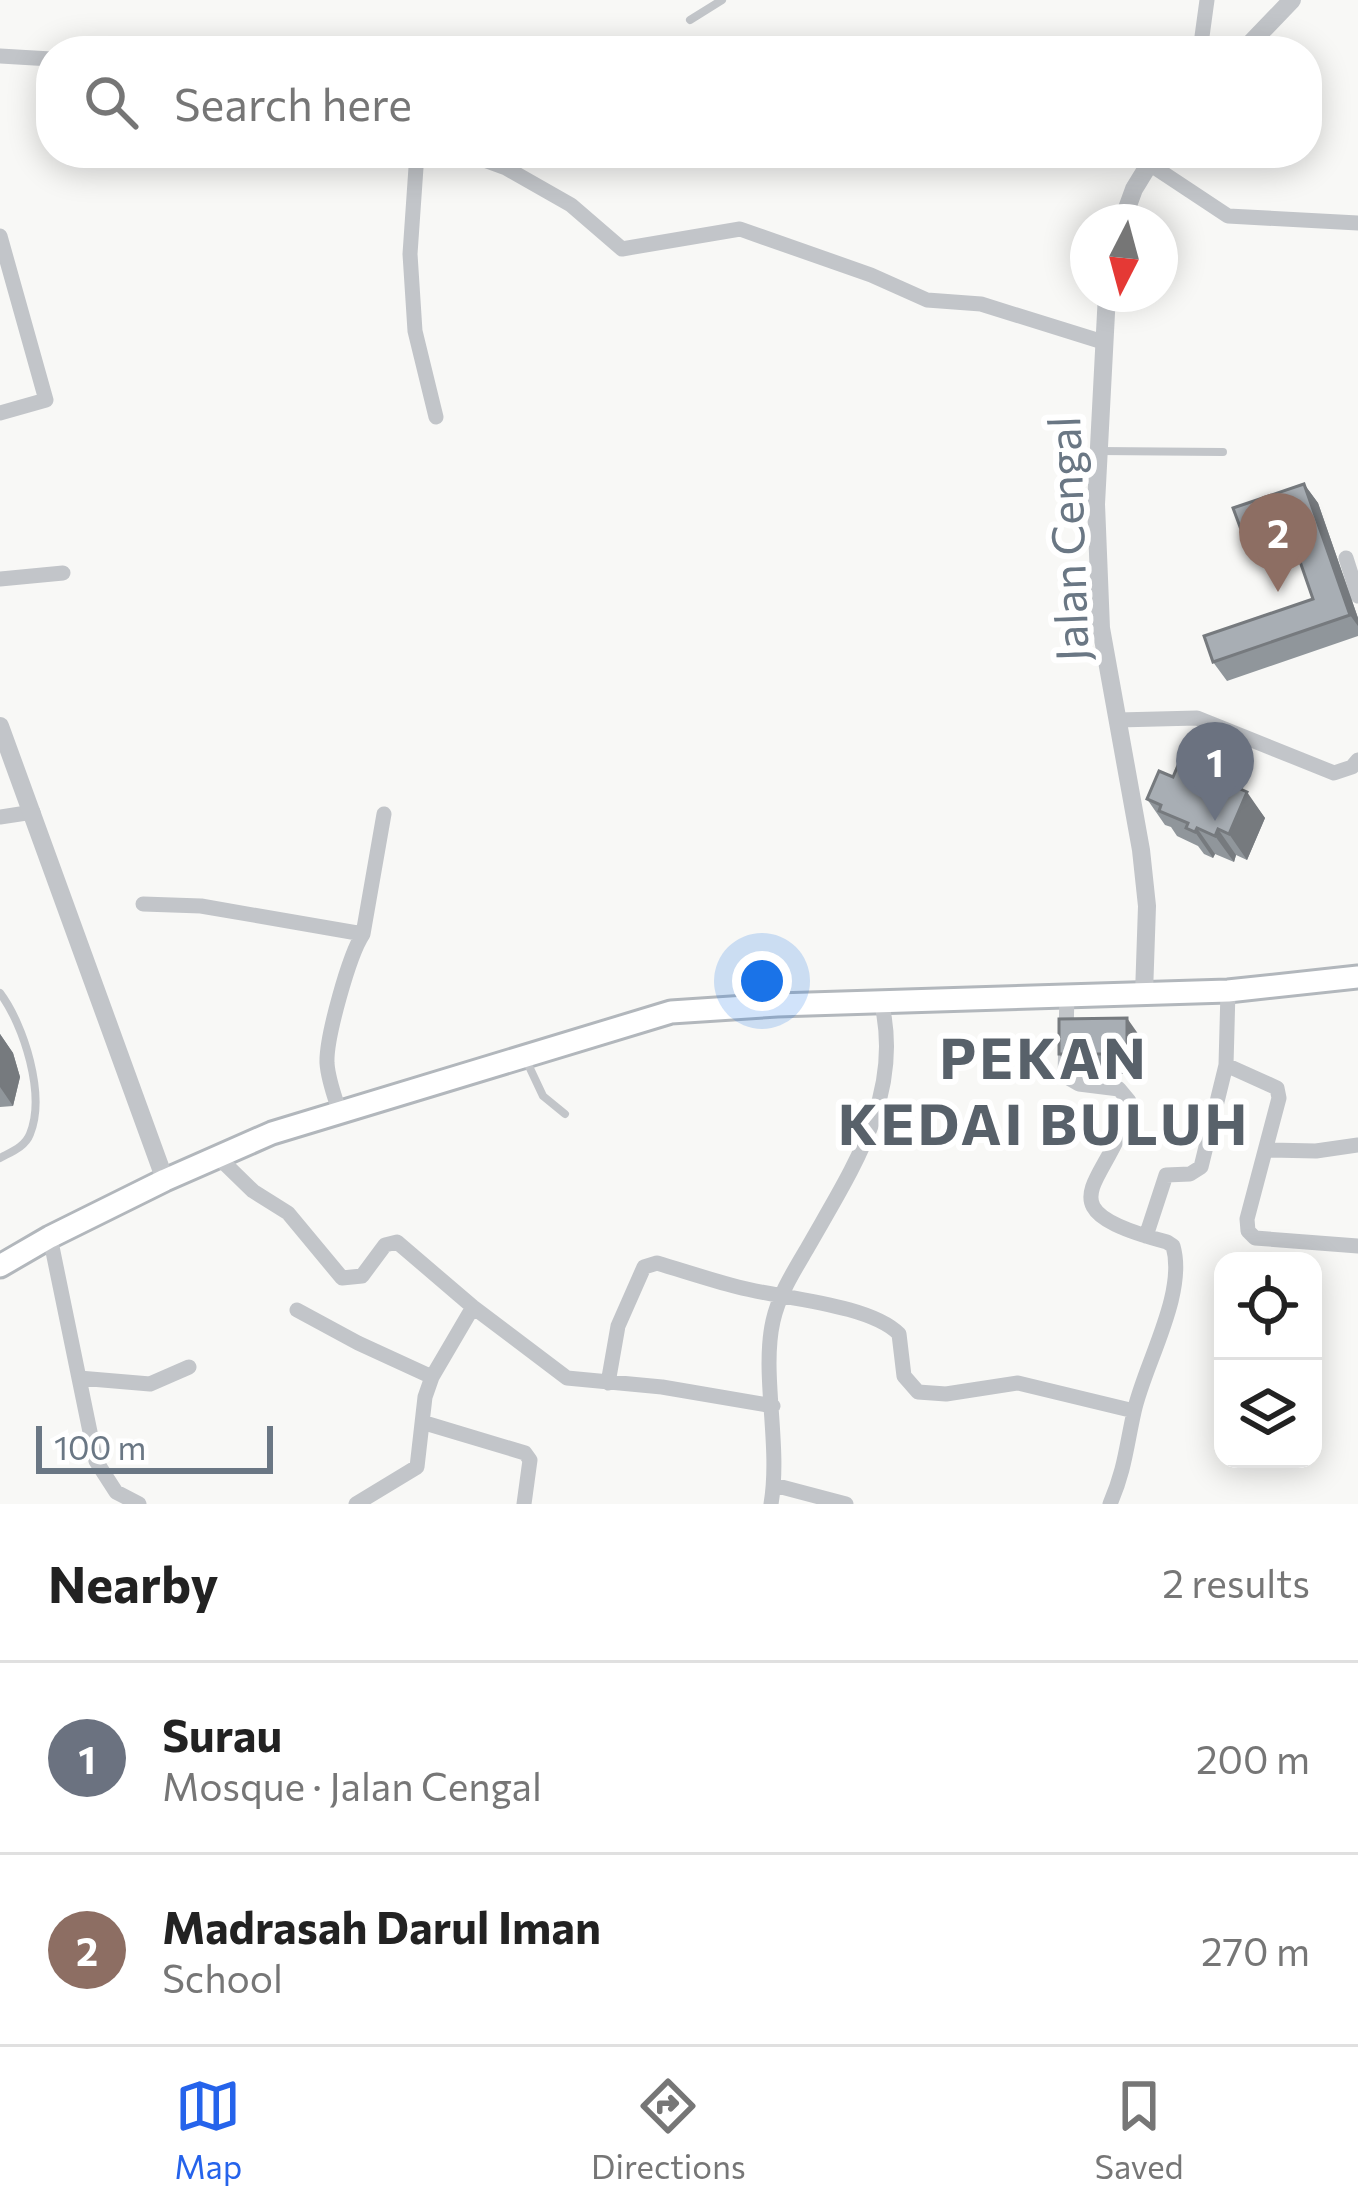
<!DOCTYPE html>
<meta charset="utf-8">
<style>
:root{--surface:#fff;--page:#f6f6f6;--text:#222;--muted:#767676;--line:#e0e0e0;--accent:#2563eb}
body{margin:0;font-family:Commissioner,sans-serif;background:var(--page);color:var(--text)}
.controls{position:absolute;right:36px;bottom:36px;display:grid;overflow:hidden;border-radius:24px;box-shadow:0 6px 30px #0003}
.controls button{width:108px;height:108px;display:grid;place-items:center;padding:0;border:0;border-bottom:3px solid var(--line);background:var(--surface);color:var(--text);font:60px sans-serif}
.compass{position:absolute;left:1070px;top:204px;width:108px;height:108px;border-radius:50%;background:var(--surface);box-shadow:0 6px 30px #0003;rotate:186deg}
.scale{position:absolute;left:36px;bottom:30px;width:237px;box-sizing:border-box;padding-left:12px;border:6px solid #6a7784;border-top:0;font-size:33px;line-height:42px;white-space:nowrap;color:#6a7784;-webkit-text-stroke:9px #fff;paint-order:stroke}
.you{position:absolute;left:762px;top:981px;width:42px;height:42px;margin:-30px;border:9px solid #fff;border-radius:50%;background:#1a73e8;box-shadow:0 0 0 18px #1a73e833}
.badge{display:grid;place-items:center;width:78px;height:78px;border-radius:50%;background:var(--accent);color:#fff;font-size:39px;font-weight:700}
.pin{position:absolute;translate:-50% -99px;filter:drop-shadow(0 3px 6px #0008)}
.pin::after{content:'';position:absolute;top:63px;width:42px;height:36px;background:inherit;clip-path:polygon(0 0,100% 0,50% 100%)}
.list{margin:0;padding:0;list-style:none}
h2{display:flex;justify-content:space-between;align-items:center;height:156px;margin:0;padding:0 48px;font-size:51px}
h2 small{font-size:39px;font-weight:400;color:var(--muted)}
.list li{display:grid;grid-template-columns:78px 1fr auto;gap:36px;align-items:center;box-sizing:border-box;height:192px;padding:0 48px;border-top:3px solid var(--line)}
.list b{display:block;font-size:45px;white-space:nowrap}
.list p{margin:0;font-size:39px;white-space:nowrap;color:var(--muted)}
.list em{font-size:39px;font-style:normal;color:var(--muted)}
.icon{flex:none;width:66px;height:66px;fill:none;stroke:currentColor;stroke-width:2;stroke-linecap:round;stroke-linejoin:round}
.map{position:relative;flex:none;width:1358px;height:1504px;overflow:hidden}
.search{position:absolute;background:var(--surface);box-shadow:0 6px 30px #0003;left:36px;right:36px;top:36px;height:132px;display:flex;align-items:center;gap:30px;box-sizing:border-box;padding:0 42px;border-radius:48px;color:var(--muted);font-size:45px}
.sheet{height:540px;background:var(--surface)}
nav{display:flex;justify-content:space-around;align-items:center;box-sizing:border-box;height:168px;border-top:3px solid var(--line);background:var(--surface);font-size:33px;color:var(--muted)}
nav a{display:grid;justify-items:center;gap:6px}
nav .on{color:var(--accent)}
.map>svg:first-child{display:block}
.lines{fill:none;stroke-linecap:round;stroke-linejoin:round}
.secondary-casing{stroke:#b2b7bc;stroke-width:27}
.service{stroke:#c2c5c9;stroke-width:8}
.minor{stroke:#c2c5c9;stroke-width:15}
.tertiary{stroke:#c2c5c9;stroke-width:18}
.secondary{stroke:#fff;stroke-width:21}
.wall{fill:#90969b}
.shaded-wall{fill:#767a7e}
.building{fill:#a8aeb4;stroke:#767a7e;stroke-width:3}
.labels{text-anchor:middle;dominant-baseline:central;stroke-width:12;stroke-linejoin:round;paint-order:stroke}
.street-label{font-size:45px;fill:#6a7784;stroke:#fff}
.district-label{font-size:57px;font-weight:bold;letter-spacing:3px;fill:#58616a;stroke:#fff}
</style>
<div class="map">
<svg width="1358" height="1504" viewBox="0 0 1358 1504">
<rect width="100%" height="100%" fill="#f8f8f6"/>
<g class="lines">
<g class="secondary-casing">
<path id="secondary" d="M0,1266L50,1237L165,1180L272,1133L671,1012L777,1005L1228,991L1358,977"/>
</g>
<path class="service" d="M690,20L722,0
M1100,451L1223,452
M0,993C24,1025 46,1095 30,1134C25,1147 11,1152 0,1158
M527,1062L543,1096L565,1114"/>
<path class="minor" d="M69,51L87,45L107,51
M1200,51L1207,0
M0,56L51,59
M417,153L410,254L415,331L436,417
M465,153L506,168L571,205L622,249L740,229L871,275L927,300L981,304L1103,342
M1148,163L1228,216L1358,223
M0,236L46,400L0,413
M1346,558L1358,596
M0,579L63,573
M1118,720L1197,718L1334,773L1352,767L1358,760
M0,817L33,812
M143,904L201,906L363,934
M1067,994L1065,1076L1079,1084L1119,1089L1129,1101C1116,1183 1031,1206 1167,1242L1173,1246C1187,1294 1144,1365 1134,1412C1126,1448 1125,1469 1110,1504
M1226,1065L1277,1088L1279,1098L1247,1219L1248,1231L1255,1238L1358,1246
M339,1110C334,1095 328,1079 327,1063C326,1038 349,955 363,934L384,814
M1268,1150L1316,1151L1358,1145
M217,1156L253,1191L288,1213L342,1278L362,1276L385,1245L397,1242L473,1307L567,1378L662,1387L773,1406
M1146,1236L1166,1175L1190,1174L1201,1167L1226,1065L1228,991
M50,1237L96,1461L116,1492L139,1504
M297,1310L358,1343L432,1377
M79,1378L150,1384L189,1367
M608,1383L618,1326L644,1267L657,1263C684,1271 711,1280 738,1287C779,1298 870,1304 899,1334L904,1376L918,1392L946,1394L1018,1383L1134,1411
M425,1423L525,1453L530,1460L524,1504
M774,1485L846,1504
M356,1504L417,1467L425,1397L432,1377L473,1307
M771,1504C781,1445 761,1374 773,1321C779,1294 794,1271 808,1247C852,1169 904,1094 881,1001"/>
<path class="tertiary" d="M1243,51L1292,0
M1122,222L1134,189L1156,153
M1107,294L1096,504L1101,628L1141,850L1147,906L1144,994
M0,726L165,1180"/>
<use href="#secondary" class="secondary"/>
</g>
<path class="wall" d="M1304,484L1318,503L1358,618V636L1227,681L1213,662L1313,599L1293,542L1257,555L1243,535Z
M1173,777L1244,790L1265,818L1247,860L1236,855L1234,862L1215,854L1213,858L1204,854L1198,846L1177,836L1171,827L1165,825L1147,799Z
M0,1034L13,1053L20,1077L13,1106L0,1107Z
M1141,1038V1074H1073L1059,1054Z"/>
<path class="shaded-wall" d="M1304,484L1318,503L1358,618V626L1350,615Z
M1228,767L1246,793L1222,781Z
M1247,792L1265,818L1247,860L1229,834Z
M1197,828L1215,854L1213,858L1195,832Z
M1218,829L1236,855L1234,862L1215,836Z
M1127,1018L1141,1038V1074L1127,1054Z
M0,1034L13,1053L20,1077L13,1106L0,1087Z"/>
<path class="building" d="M1304,484L1350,615L1213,662L1204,636L1313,599L1286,521L1243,535L1233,508Z
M1185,749L1228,767L1222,781L1247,792L1229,834L1218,829L1215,836L1197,828L1195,832L1186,828L1188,823L1159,811L1161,805L1147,799L1159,771L1173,777Z
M1127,1018V1054H1059V1019Z"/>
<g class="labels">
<g class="street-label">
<text transform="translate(1066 539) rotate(-92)">Jalan Cengal</text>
</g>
<g class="district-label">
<text x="1044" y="1056">PEKAN<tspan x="1044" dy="66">KEDAI BULUH</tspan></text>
</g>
</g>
</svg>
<div class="controls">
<button><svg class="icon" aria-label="locate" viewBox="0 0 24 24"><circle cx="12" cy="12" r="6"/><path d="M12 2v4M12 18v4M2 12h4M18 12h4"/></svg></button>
<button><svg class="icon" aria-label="layers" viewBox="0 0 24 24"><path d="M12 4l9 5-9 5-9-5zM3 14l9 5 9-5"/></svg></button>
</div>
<svg class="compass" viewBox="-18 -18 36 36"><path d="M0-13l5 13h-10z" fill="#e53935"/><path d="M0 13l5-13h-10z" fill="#767676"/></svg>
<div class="scale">100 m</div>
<div class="you"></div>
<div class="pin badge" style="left:1215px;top:821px;background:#6b7280">1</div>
<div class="pin badge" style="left:1278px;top:592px;background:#8d6e63">2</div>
<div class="search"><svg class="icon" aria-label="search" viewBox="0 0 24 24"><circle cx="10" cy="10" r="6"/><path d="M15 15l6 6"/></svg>Search here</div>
</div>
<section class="sheet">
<h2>Nearby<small>2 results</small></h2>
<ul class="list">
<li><span class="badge" style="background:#6b7280">1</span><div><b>Surau</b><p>Mosque · Jalan Cengal</p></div><em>200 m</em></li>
<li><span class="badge" style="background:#8d6e63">2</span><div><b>Madrasah Darul Iman</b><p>School</p></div><em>270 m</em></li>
</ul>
</section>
<nav>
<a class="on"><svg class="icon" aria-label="map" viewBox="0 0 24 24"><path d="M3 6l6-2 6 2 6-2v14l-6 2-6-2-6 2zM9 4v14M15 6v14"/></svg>Map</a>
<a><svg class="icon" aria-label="directions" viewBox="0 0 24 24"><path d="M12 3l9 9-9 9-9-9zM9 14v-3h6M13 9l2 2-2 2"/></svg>Directions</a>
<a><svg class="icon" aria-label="saved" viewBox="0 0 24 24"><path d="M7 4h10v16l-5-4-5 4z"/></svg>Saved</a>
</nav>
